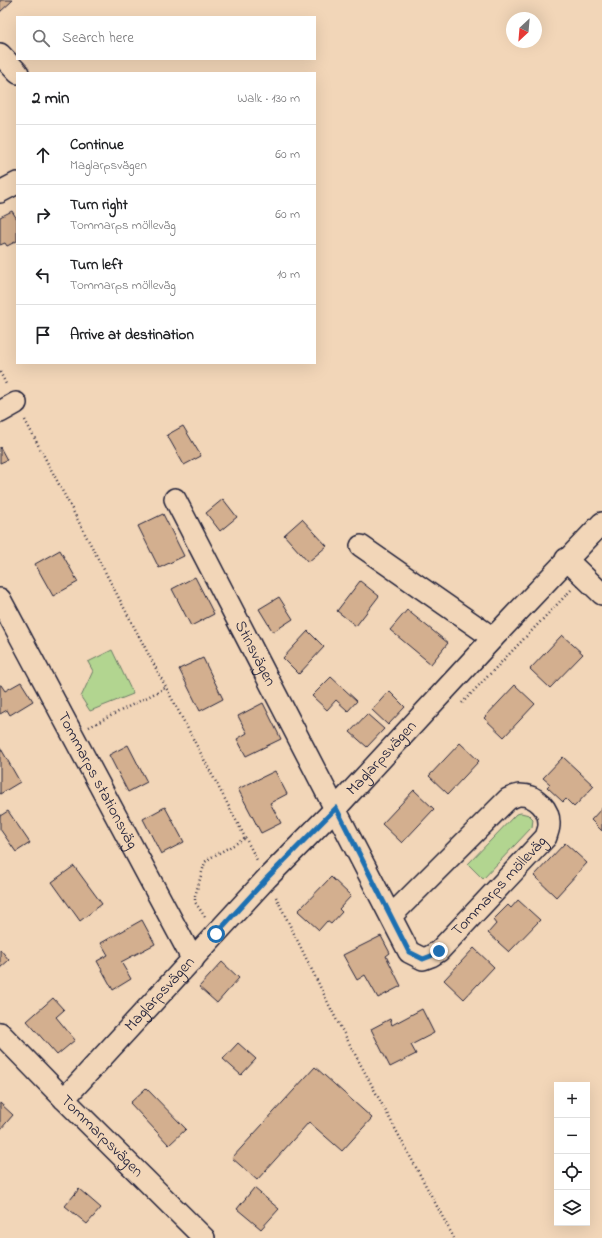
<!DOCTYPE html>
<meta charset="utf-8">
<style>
:root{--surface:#fff;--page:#f6f6f6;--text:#202124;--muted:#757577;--line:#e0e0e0}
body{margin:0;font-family:"Indie Flower",sans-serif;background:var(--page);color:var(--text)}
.controls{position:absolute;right:12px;bottom:12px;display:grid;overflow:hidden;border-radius:0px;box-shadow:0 4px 16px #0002}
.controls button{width:36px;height:36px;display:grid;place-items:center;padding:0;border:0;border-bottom:1px solid var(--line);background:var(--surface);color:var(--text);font:20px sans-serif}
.compass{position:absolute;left:506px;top:12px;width:36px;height:36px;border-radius:50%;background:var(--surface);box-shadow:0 4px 16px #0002;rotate:206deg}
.stop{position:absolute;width:12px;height:12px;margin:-9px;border:3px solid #1f6fb2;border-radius:50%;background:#fff}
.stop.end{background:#1f6fb2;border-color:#fff;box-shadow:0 1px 4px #0008}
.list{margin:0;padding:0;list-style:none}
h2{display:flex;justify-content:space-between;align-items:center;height:52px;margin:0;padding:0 16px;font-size:17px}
h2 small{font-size:13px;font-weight:400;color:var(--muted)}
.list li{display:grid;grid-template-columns:26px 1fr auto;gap:12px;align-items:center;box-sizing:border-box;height:60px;padding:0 16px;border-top:1px solid var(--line)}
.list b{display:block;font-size:15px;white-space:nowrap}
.list p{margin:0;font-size:13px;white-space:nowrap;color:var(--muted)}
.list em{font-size:13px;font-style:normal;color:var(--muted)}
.icon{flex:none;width:22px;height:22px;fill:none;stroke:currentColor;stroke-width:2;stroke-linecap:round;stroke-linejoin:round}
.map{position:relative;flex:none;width:602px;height:1238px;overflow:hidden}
.search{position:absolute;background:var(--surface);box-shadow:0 4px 16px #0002;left:16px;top:16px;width:300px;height:44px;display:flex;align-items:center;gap:10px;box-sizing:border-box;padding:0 14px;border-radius:0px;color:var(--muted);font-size:15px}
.panel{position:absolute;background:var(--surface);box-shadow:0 4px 16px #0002;left:16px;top:72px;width:300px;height:292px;border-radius:0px}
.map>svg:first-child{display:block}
.green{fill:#b2d590;stroke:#6a7c66}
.building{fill:#d3af8f;stroke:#22223b}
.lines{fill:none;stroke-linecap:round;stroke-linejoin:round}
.minor-casing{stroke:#22223b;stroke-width:24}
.path{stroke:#22223b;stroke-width:2.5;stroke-dasharray:1 3;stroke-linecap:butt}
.minor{stroke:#f2d6b8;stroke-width:21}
.route{stroke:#1f6fb2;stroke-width:5}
.labels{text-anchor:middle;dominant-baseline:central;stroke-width:3;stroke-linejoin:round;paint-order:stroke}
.street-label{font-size:16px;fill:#22223b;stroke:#f2d6b8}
</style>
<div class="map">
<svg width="602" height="1238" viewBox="0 0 602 1238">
<rect width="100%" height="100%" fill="#f2d6b8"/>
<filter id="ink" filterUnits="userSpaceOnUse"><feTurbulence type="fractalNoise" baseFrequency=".025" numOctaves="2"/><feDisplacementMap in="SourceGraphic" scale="8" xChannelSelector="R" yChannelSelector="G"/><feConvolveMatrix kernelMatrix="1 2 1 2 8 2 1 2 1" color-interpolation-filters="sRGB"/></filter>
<g filter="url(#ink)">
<path class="green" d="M112,650L133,694L90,711L81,697L93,671L88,662Z
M521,813L529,815L533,819L532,827L483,879L468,864L516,814Z"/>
<path class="building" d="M0,0H13L0,12Z
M12,211L17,219V241L7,246L5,243L0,245V217Z
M183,426L201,456L184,465L167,435Z
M0,447L7,460L0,463Z
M223,499L237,517L220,531L206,513Z
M163,514L184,556L159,568L138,526Z
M302,519L327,546L308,562L284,535Z
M60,550L78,582L53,596L35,564Z
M195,577L214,614L191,626L172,589Z
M360,581L379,596L356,626L337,611Z
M279,597L293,619L273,632L259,609Z
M407,610L448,643L431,664L390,630Z
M308,631L324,647L299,674L283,658Z
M562,635L583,654L550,688L530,669Z
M203,658L223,699L200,711L179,669Z
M331,677L357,701L348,711L336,700L327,710L312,696Z
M21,682L33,701L10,715L7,710L0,714V685H1L5,691Z
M515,685L535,704L504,737L484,718Z
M389,691L405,707L388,725L372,710Z
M263,703L281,739L246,756L237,739L247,733L238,716Z
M367,714L384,729L367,747L350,732Z
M460,743L479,761L448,794L429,776Z
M128,745L147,782L128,792L109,755Z
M0,747L20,782L0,794Z
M563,757L594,786L574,807L566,799L563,802L547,787L550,784L543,778Z
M275,771L287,794L270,803L281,823L261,833L238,789Z
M414,790L434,809L402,843L382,824Z
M165,807L184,842L161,854L143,819Z
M602,808V831L591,820Z
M8,811L30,843L16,852L0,829V816Z
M565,843L587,863L556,897L534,876Z
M74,866L102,904L80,921L52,882Z
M331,877L351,896L339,909L342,912L331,924L327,921L319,930L298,911Z
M518,900L540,920L509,952L488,933L496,924L493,920L508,905L511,908Z
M142,920L155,944L121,962L131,979L113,990L97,961L108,955L101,943Z
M381,936L390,953L386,956L401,986L378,998L365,975L357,980L343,955Z
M474,948L494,967L464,999L444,980Z
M0,949L9,960L0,968Z
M222,962L239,978L217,1003L199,987Z
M53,998L64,1010L56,1017L75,1040L57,1055L27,1021Z
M422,1009L434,1033L411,1045L416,1054L390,1067L371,1029L390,1019L392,1025Z
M238,1043L256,1059L241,1075L223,1059Z
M315,1067L372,1118L342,1151L309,1122L257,1180L232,1158Z
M146,1088L186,1129L169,1145L130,1103Z
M0,1103L13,1115L0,1130Z
M254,1188L279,1209L261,1229L237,1209Z
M79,1189L101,1208L87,1224L65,1206Z"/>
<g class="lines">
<g class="minor-casing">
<g id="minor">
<path d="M0,54L18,73"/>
<path d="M0,192L17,183"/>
<path d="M0,412L16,403"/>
<path id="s1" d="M175,499L409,952L423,959L431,956L439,951L546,837C547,833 549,829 549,825C550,809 536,795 520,795C516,795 511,798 508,799L391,916"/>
<path d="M361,546L493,638"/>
<path d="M566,559L602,594"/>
<path id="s2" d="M0,599L193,960"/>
<path id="s3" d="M0,1033L64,1099L204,1238"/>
<path id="s4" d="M64,1099L267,878L336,808L493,638L602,523"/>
</g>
</g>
<path class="path" d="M0,372L7,386
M25,420L257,860
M462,703L571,590
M89,727L167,687
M276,897L334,1015L454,1238
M205,917L195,902V896L205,862L210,858L246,838"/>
<use href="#minor" class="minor"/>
</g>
</g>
<g class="lines" filter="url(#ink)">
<path class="route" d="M216,934L267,878L336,808L409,952L423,959L431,956L439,951"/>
</g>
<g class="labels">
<g class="street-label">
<text stroke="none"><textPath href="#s1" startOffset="174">Stinsvägen</textPath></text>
<text stroke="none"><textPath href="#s4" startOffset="466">Maglarpsvägen</textPath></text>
<text stroke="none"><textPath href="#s2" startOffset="206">Tommarps stationsväg</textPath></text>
<text stroke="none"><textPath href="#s1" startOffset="632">Tommarps mölleväg</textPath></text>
<text stroke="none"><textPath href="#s4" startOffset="142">Maglarpsvägen</textPath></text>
<text stroke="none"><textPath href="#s3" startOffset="145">Tommarpsvägen</textPath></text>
</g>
</g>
</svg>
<div class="controls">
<button>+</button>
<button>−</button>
<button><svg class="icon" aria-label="locate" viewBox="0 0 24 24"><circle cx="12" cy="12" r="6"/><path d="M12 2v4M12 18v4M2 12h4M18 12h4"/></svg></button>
<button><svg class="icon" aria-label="layers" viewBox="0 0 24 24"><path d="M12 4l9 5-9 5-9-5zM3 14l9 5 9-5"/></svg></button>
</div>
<svg class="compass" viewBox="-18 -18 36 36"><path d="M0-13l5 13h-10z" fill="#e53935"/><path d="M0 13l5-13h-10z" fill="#757577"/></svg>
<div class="stop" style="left:216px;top:934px"></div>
<div class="stop end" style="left:439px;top:951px"></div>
<div class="search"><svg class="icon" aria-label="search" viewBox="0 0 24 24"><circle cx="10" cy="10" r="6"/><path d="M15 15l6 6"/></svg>Search here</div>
<section class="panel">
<h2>2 min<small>Walk · 130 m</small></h2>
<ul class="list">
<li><svg class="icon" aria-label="ahead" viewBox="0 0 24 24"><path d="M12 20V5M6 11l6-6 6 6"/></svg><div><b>Continue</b><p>Maglarpsvägen</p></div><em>60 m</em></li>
<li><svg class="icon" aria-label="right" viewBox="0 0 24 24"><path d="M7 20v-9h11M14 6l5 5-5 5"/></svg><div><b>Turn right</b><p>Tommarps mölleväg</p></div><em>60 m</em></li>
<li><svg class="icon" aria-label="left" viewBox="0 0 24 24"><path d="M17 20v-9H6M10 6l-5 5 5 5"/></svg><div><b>Turn left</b><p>Tommarps mölleväg</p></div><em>10 m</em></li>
<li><svg class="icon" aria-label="arrive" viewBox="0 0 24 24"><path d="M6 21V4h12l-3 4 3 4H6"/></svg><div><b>Arrive at destination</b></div></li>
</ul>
</section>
</div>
